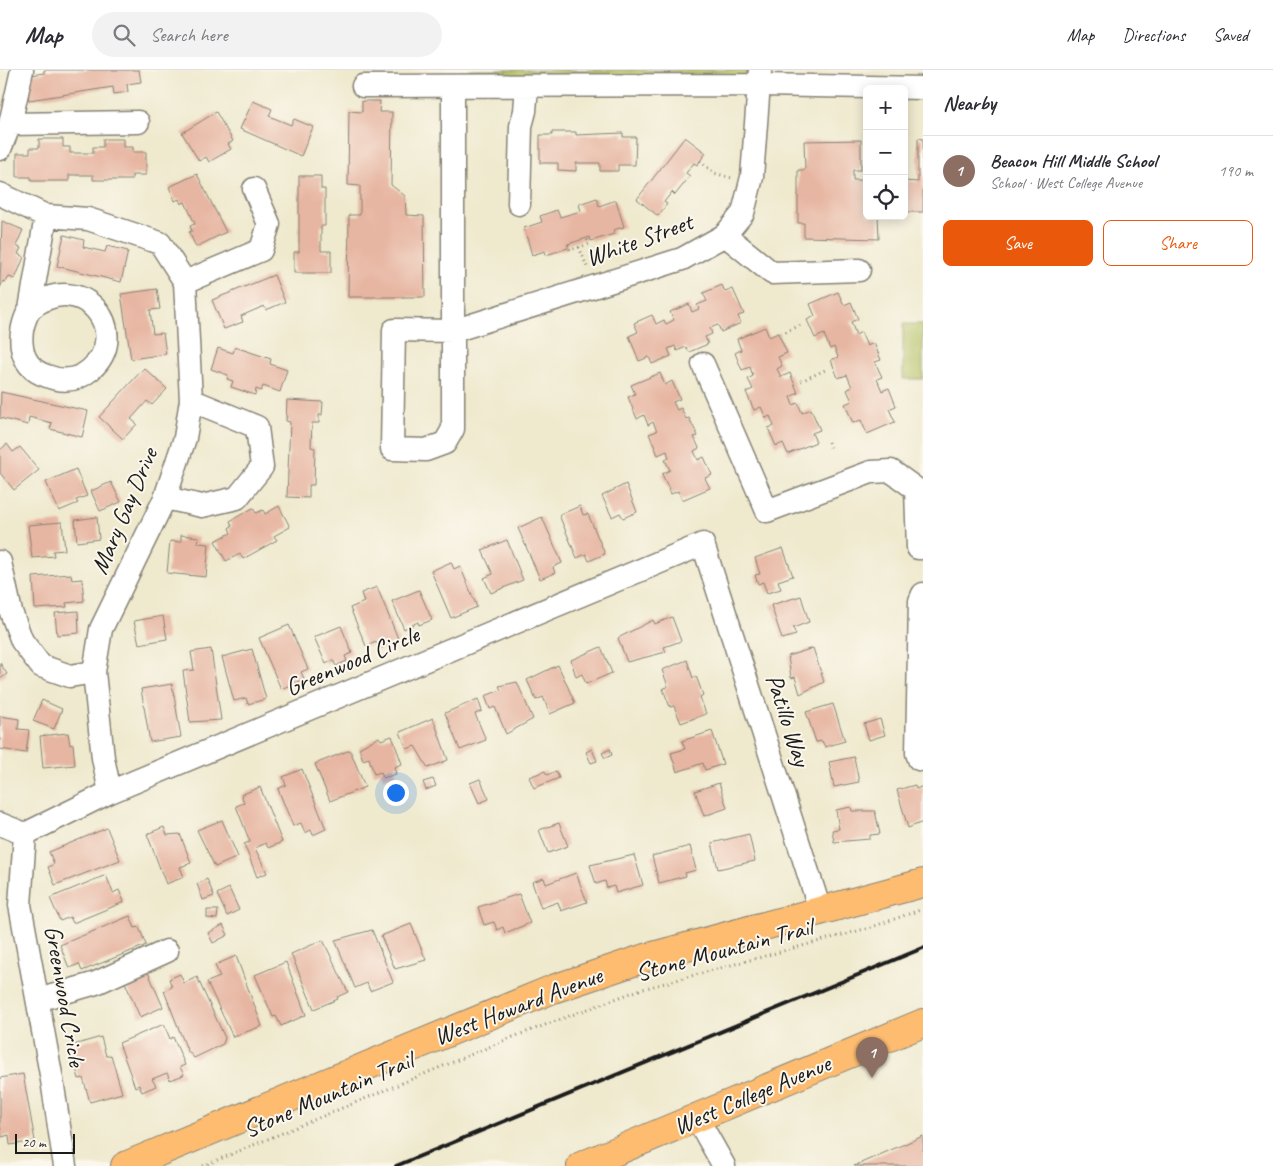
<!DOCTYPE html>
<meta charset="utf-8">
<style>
:root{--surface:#fff;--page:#f2f2f3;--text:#2b2b33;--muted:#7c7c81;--line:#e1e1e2;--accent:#ea580c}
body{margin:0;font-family:Caveat,sans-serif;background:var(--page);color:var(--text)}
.controls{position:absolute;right:15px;top:15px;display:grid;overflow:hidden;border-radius:8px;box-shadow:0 2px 12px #0003}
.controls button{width:45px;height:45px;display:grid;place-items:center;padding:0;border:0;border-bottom:1px solid var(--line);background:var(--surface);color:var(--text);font:25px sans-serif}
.scale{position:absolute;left:15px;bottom:12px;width:60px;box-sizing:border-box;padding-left:5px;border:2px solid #1c1c1c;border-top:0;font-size:14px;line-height:18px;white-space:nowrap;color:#1c1c1c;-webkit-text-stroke:4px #fbf7ec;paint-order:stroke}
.you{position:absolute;left:395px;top:722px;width:18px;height:18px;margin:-12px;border:4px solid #fff;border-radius:50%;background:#1a73e8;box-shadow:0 0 0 8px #1a73e833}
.badge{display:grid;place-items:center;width:32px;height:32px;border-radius:50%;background:var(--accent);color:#fff;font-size:16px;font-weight:700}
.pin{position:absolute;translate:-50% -41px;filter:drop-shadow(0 1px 2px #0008)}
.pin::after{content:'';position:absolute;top:26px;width:18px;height:15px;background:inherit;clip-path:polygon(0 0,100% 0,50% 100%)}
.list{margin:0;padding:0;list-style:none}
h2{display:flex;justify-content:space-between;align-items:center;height:65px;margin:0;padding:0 20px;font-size:21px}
h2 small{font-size:16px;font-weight:400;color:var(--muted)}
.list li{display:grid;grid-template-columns:32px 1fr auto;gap:15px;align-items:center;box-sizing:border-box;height:70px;padding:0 20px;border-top:1px solid var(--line)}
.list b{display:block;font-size:19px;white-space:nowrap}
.list p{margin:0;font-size:16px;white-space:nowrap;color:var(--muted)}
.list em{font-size:16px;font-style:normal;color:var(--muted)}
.actions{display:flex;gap:10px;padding:15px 20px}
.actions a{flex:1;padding:11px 0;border:1px solid var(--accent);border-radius:8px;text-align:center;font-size:18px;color:var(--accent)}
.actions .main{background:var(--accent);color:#fff}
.icon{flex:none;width:28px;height:28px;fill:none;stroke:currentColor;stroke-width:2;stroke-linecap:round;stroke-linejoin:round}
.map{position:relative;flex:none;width:923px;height:1096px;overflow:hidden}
header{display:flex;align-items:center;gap:30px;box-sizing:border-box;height:70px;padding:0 25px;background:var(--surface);border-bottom:1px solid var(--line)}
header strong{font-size:24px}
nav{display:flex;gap:28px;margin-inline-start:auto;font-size:18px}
.search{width:350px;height:45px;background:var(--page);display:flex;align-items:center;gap:12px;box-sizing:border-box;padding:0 18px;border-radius:28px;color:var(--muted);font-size:19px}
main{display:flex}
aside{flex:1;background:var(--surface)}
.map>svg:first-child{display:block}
.green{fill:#b1bf61;stroke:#666e3e}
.building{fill:#e7b6a2}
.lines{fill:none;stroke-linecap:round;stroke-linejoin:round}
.minor-casing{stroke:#868275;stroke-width:25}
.major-casing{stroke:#868275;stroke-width:30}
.path{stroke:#868275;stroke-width:3;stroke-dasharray:1 4;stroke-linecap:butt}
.minor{stroke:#fff;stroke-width:22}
.major{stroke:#fdbc6f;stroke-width:28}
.rail{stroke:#1c1c1c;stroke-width:4}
.labels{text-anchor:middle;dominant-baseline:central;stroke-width:4;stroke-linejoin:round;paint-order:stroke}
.street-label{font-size:25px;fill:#1c1c1c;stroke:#fbf7ec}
</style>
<header>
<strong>Map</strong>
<div class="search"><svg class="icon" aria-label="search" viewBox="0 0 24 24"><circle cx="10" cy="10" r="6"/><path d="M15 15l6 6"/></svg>Search here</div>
<nav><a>Map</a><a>Directions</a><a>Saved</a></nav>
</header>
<main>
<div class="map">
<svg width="923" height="1096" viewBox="0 0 923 1096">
<rect width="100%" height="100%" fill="#fbf7ec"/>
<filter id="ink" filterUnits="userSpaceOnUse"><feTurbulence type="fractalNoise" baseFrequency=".02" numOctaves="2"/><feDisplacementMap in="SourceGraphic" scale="10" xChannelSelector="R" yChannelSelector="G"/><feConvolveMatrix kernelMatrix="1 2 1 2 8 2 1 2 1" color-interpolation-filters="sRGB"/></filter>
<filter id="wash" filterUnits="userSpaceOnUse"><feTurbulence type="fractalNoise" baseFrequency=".0096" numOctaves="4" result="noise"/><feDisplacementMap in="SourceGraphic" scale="20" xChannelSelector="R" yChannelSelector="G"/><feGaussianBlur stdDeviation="1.12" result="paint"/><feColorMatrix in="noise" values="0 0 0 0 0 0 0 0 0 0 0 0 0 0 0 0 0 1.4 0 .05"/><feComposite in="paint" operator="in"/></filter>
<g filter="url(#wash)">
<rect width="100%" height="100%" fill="#efe9ce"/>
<path class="green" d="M470,0H755V9L470,10Z
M903,254H923V309H903Z"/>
<g id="blocks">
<path class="building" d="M44,0H139L141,12L127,14L128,22L114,24L113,17L29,30L25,6L44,3Z
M253,31L272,39L269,46L291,55L294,49L313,57L301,86L240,59Z
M362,31H380L379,42H392L391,115L405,126L406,145L424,146L425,227H348L349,145H360V116L348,115L349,41L362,42Z
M216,42L233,71L228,74L231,79L209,92L206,87L199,91L182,63Z
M552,62H576V65L623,63V67H636L635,95H618V101H600V93H576V101L558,100V93H540V65H552Z
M685,67L706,83L697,95L694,93L686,103L690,106L675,125L672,122L664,132L667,134L658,146L637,129Z
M918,68L923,69V142H904V111L918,112Z
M39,69H63V77H70V83H93V77H103V69H123V77H133V82H146V105H132V110H93V105H69V111H31V107H17V83H30V78H39Z
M861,70V100H853V110H867V146H878L879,169L804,167V153H798V100H805L804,71Z
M197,104L226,162L196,177L189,162L192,161L190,156L195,154L185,132L181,134L179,129L175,131L169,117Z
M299,106H321V119H325V156H321V181H331V203H294V182H299Z
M597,128L599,136L616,130L624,157L613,160L614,164L591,171L590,167L568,174V178L546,185L545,181L532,185L524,158L542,152L540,146L557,140L560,147L581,141L579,134Z
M2,151L23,160L16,176L21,178L18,184L24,187L15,209L9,207L6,212L3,211L0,218Z
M64,165L84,170L83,177L105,182L107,176L128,181L121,212L57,196Z
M274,205L285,232L266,240L264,236L241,246L243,252L224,259L212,230Z
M722,215L725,222L733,219L744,244L738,246L741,253L721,262L718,255L710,258L712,264L705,267L708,274L689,282L686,277L677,281L675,276L668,279L671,286L652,294L649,287L639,291L629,266L638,262L634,253L652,245L656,254L664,250L666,254L674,250L670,242L689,234L692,242L699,239L697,235L707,231L703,223Z
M157,219L160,239L150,240L153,264L163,263L166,284L131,289L121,224Z
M838,222L844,235L851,232L858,249L851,252L856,265L861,262L867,276L874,273L881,290L875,292L882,307L877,309L882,321L889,318L896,336L889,339L895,352L867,364L861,350L853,353L845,334L852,331L847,320L852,317L847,305L838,308L831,290L838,287L834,277L830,279L824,264L815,268L807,250L815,246L810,234Z
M765,257L769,267L778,263L787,283L778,287L782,296L777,299L781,307L790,303L798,323L790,327L793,335L798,333L802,343L811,339L820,360L812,363L816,372L788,384L783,373L776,376L768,358L774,356L770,346L766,348L761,337L754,340L746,322L753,319L748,309L753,306L750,297L742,300L735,283L741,280L737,269Z
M235,277L271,289L270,294L287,300L280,322L263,316L261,321L256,319L255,325L231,317L233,311L227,309L228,305L211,299L218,278L233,283Z
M144,298L167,319L152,335L147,331L131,349L137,354L123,369L99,347Z
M660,303L665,315L672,311L680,329L673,332L677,340L681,338L686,349L689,348L698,366L694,367L699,378L694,381L698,390L704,387L712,405L705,408L710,418L682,430L678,421L671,424L662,404L670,400L665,390L669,388L667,381L658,385L649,364L657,361L653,352L648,355L644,345L637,349L628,327L635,324L631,315Z
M1,322L88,341L82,367L50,359L52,353L29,347L28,355L0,348Z
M287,330L323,332L322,345H319V353H312L311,377L315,378L314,415H309V428L287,427L290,352L286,351Z
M7,374L13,382L20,377L39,400L14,420L0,403V380Z
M76,399L87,426L76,430L78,433L59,441L46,412Z
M111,412L121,432L100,441L91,421Z
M626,414L637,442L623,448L620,443L612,447L602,426Z
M279,436L290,457L274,466L277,470L243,489L240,484L226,491L215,471L231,463L229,458L232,456L230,451L253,438L256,443L263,440L265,444Z
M580,436L583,445L588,444L605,484L589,491L586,484L577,488L559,445Z
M97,447L99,469L77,472L75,450Z
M542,447L562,493L553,497L555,503L540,509L518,458Z
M62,452L65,480L53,481L54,486L32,488L28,455Z
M181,465L199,467L198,473L209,474L206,507L167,503L170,471L181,472Z
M507,470L523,510L491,523L484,508L493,504L482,480Z
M783,478L793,506L778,511L781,519L767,523L763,512L758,514L755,505L760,504L755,488Z
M451,492L454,499L460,496L477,537L451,548L431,501Z
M71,504L72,510L82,509L84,531L66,533L67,537L35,539L33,507Z
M377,517L399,571L379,579L376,572L366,576L350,538L364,532L361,523Z
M419,520L432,550L419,555L418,552L404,559L392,531Z
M801,526L809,552L793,558L796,565L782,569L771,535Z
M78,541L79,563L57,565L55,543Z
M163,546L167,569L139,574L134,551Z
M672,547L681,571L664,577L666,582L627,592L618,568L653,550L655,554Z
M289,555L308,599L301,602L304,609L281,619L259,568Z
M341,556L352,583L345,586L347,591L336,596L333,590L326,594L314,567Z
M601,577L612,603L586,614L582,604L576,607L571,590Z
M813,578L824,612L800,624L795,607L791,608L788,586Z
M211,579L221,650L190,652L183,601L194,600L191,582Z
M252,579L266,629L248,634L246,628L234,631L222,587Z
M687,590L693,608L696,606L703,625L700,627L706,644L681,653L674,636L670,637L663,619L668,616L662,600Z
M0,593L7,604L0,609Z
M558,595L575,633L550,644L543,627L536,630L527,610Z
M517,612L533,649L506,664L495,637L490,639L485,626L501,620L499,616Z
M172,614L181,667L150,672L141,619Z
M478,629L482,641L475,644L486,670L460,680L445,643Z
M42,630L62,639L54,659L33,651Z
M833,634L845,671L825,677L822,671L816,672L806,642Z
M0,646L19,649L18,659L29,660L26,683L0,679Z
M433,648L448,690L428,698L415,676L407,679L400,662Z
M880,649L885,665L869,670L864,654Z
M712,661L723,694L705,700L703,693L677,702L671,683L685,679L682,671Z
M68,663L70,675L73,674L75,695L43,698L40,666Z
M392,666L402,694L394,697L396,704L383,708L381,702L374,704L369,688L363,690L359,678L379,667L381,670Z
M592,679L597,691L591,693L586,682Z
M610,679L612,685L605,688L602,683Z
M350,680L365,717L330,731L315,694Z
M854,687L859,712L834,717L829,692Z
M302,699L326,759L313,765L311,760L305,763L301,753L293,756L278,719L286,715L283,707Z
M545,701L547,705L556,701L559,708L534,718L529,707Z
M433,709L436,716L426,720L423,712Z
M480,709L489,729L479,733L470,713Z
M719,713L727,738L704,746L695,721Z
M915,715L916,719L923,716V752L908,758L897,720Z
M260,717L282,772L268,778L266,773L255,778L267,803L257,807L244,774L250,772L236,736L244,733L241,725Z
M851,737L852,741H875L880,764L870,765V769L834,772L832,760L839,759L836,740Z
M222,750L238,787L215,797L197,760Z
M559,753L568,776L548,783L539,760Z
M164,757L167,765L180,764L191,793L180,797L184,807L166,814L147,764Z
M107,758L120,790L55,815L48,797L54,794L49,782Z
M749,764L755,791L718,799L712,773Z
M690,776L696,800L685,803L686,806L659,813L652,786Z
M634,785L643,815L616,823L614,816L607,818L605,811L596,814L590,795Z
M576,803L587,832L561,841L558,832L541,838L532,812L544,808L546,814Z
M106,805L113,823L119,820L124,832L73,853L70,847L60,851L50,828Z
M207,809L214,826L203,830L197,814Z
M229,818L239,840L227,846L217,824Z
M519,824L530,853L505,863L503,857L497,860L494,852L484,855L478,837Z
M207,840H218L217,849L207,848Z
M130,846L135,858L139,857L146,875L82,901L79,894L69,898L60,875Z
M411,854L426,890L395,899L381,866Z
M223,855L228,865L213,873L208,863Z
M372,860L393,912L370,921L367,913L355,918L335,870Z
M323,870L348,922L337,927L338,929L314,939L291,884Z
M236,886L262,956L233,967L207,912L220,907L215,895Z
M286,892L306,945L281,956L276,946L273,947L255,905Z
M147,900L163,937L140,947L124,910Z
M180,904L184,913L197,907L225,968L223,974L194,988L187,980L164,921L172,917L169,909Z
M164,954L170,969L173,967L185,995L180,997L184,1005L170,1010L167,1003L152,1009L156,1016L142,1022L139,1015L135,1017L119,973Z
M101,967L106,986L111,985L122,1023L90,1032L83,1008L79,1009L70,976Z
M23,1004L35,1071L10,1075L9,1065L2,1067L0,1054V1008Z
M923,1066V1096H854Z"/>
</g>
</g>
<g filter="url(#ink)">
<use href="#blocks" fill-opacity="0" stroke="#868275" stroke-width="1"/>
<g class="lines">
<g class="minor-casing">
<path id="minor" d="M363,16L760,15L923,18
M453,16V359L445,373L426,380L392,379L394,260L453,261L682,189L725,165L743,143L752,107L760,0
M10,54L138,52
M0,79L10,54L22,0
M0,124L46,146L88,149L160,173L185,212L191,330L185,368L165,428L101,559L94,602L103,688L110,722
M519,134L521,56L525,41L527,16
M725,165L772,203L859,200
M185,212L261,180L269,154L254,119
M30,239C82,196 134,263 90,300C77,311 62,312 47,306C16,297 17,261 30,239L46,146
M703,294L767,441L871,402L891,401L916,419L918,478H923
M165,428L202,436L237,428L262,397L257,357L191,330
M0,492L11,542L22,571L41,596L70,606L94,602
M923,524L920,531L917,683L919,689L923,690
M0,754L25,764
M25,764L110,722L703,474L821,843
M25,764L20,835L52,1010L65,1096
M38,930L96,913L167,881
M697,1048L724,1096"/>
</g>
<g class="major-casing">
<path id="major" d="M125,1096L553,919L642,889L923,813
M581,1096L923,953"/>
</g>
<path class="path" d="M700,91L714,103L732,108
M568,174L570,180L589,174L587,168
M579,177L587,197
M781,264L803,254
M801,311L825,300
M828,372L831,379
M203,1096L513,967L639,920L872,857L920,840"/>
<use href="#minor" class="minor"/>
<use href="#major" class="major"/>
<path class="rail" d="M396,1096L923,878"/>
</g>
</g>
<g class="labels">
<g class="street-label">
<text transform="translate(639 170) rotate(-20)">White Street</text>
<text transform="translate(124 441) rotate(-67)">Mary Gay Drive</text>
<text transform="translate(352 591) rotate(-23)">Greenwood Circle</text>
<text transform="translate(788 650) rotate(72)">Patillo Way</text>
<text transform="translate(724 880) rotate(-15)">Stone Mountain Trail</text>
<text transform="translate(65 926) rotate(80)">Greenwood Cricle</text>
<text transform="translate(518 936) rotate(-21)">West Howard Avenue</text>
<text transform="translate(328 1025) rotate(-23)">Stone Mountain Trail</text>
<text transform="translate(752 1025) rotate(-23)">West College Avenue</text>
</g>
</g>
</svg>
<div class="controls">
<button>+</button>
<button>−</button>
<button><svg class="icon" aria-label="locate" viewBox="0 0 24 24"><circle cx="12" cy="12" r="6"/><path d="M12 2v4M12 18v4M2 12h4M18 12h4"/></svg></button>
</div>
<div class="scale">20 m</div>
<div class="you"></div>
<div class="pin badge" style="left:872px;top:1008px;background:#8d6e63">1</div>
</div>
<aside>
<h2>Nearby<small></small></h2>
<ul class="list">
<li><span class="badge" style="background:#8d6e63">1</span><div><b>Beacon Hill Middle School</b><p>School · West College Avenue</p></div><em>190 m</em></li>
</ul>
<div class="actions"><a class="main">Save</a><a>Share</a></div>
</aside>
</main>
